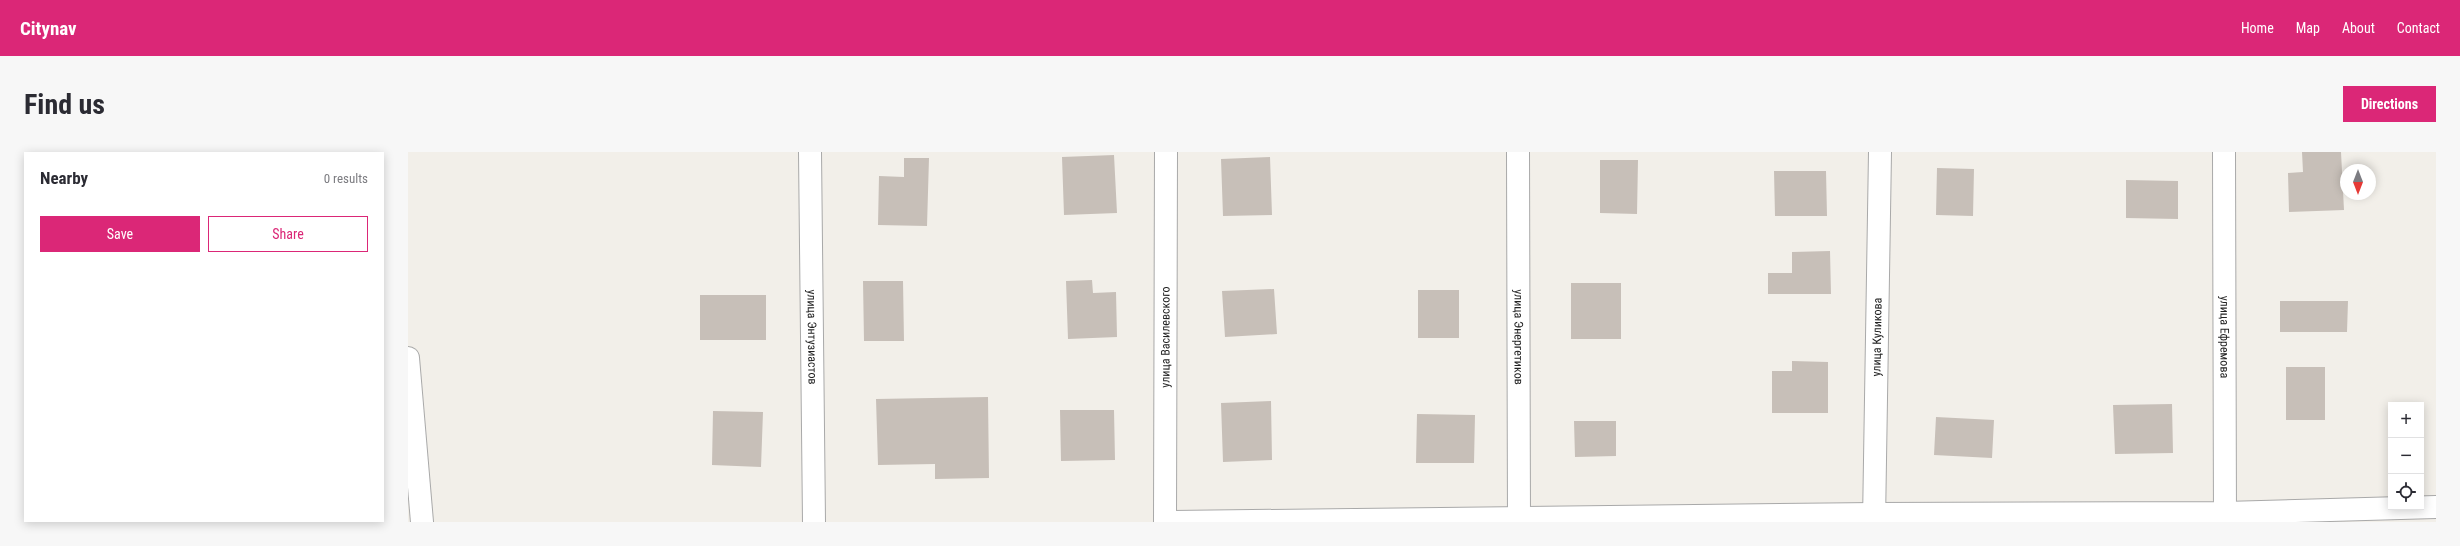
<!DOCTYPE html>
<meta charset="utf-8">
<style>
:root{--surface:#fff;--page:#f7f7f7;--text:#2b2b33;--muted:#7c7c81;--line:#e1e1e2;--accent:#db2777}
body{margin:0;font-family:"Roboto Condensed",sans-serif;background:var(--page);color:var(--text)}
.controls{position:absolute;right:12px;bottom:12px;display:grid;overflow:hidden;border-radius:0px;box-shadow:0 2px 10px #0003}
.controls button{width:36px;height:36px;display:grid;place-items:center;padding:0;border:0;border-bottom:1px solid var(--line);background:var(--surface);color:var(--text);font:20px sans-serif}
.compass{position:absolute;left:1932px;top:12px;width:36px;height:36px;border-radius:50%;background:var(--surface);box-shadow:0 2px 10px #0003;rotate:180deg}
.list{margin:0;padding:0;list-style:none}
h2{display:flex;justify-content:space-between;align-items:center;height:52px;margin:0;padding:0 16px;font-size:17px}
h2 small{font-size:13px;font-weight:400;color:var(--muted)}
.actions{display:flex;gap:8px;padding:12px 16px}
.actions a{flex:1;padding:9px 0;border:1px solid var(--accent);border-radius:0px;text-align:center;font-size:14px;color:var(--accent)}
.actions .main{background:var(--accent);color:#fff}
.icon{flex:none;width:22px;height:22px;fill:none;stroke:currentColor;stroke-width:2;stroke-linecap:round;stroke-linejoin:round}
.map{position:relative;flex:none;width:2028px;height:370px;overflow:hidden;border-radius:0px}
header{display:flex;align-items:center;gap:24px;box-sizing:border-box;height:56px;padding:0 20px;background:var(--accent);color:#fff}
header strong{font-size:19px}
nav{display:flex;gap:22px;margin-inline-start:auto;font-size:14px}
.intro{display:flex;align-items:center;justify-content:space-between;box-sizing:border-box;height:96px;padding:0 24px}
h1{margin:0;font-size:28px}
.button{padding:10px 18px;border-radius:0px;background:var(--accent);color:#fff;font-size:14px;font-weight:700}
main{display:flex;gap:24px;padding:0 24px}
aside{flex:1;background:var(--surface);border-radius:0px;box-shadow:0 2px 10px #0003}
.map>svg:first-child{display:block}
.building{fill:#c7bfb8}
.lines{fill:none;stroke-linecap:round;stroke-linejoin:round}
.minor-casing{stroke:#a9a9a9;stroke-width:24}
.minor{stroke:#fff;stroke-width:22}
.labels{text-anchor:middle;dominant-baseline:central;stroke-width:3;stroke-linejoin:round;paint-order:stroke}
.street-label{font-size:12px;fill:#222;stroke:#fff}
</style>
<header>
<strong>Citynav</strong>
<nav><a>Home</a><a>Map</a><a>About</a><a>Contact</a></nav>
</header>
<div class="intro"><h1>Find us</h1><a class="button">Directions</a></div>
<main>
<aside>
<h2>Nearby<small>0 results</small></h2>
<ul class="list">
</ul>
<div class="actions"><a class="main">Save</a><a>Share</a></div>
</aside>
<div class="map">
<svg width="2028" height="370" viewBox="0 0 2028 370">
<rect width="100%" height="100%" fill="#f2efe9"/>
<path class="building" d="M1894,0H1933L1936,58L1881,60L1880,21L1895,20Z
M706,3L709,61L656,63L654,5Z
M862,5L864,63L815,64L813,7Z
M496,6H521L519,74L470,73L471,24L496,25Z
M1192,8H1230L1229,62L1192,61Z
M1529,16L1566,17L1565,64L1528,63Z
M1366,19H1418L1419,64H1367Z
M1718,28L1770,29V67L1718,66Z
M1422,99L1423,142H1360V121H1384V100Z
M684,128L685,141L708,140L709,185L660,187L658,129Z
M455,129H495L496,189H456Z
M1163,131H1213V187H1163Z
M866,137L869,182L817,185L814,139Z
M1010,138H1051V186H1010Z
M292,143H358V188H292Z
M1872,149H1940L1939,180H1872Z
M1384,209L1420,210V261H1364V219H1384Z
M1878,215H1917V268H1878Z
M580,245L581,326L527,327V312L470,313L468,247Z
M863,249L864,308L815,310L813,251Z
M1764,252L1765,301L1707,302L1705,253Z
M652,258H706L707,308L653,309Z
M305,259L355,260L353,315L304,313Z
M1009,262L1067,263L1066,311H1008Z
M1528,265L1586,268L1584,306L1526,303Z
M1166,269H1208V304L1167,305Z"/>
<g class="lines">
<g class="minor-casing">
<g id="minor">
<path id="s1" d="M402,0L406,370"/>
<path id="s2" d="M1110,0L1111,370"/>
<path id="s3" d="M1816,0L1817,370"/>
<path d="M0,206L14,370"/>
<path id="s4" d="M757,370L758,0"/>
<path d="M764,370L1466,362L1817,361L2028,355"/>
<path id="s5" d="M1466,370L1472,0"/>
</g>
</g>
<use href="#minor" class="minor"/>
</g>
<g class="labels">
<g class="street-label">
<text stroke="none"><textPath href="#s1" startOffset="185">улица Энтузиастов</textPath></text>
<text stroke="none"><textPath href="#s4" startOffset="185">улица Василевского</textPath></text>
<text stroke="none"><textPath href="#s2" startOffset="185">улица Энергетиков</textPath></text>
<text stroke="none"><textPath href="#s5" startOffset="185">улица Куликова</textPath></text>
<text stroke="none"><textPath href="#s3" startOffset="185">улица Ефремова</textPath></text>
</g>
</g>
</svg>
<div class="controls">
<button>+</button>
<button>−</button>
<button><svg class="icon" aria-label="locate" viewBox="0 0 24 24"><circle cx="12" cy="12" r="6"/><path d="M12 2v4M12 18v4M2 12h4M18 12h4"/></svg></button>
</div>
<svg class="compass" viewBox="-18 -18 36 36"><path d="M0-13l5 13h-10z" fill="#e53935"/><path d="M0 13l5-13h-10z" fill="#7c7c81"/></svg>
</div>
</main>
